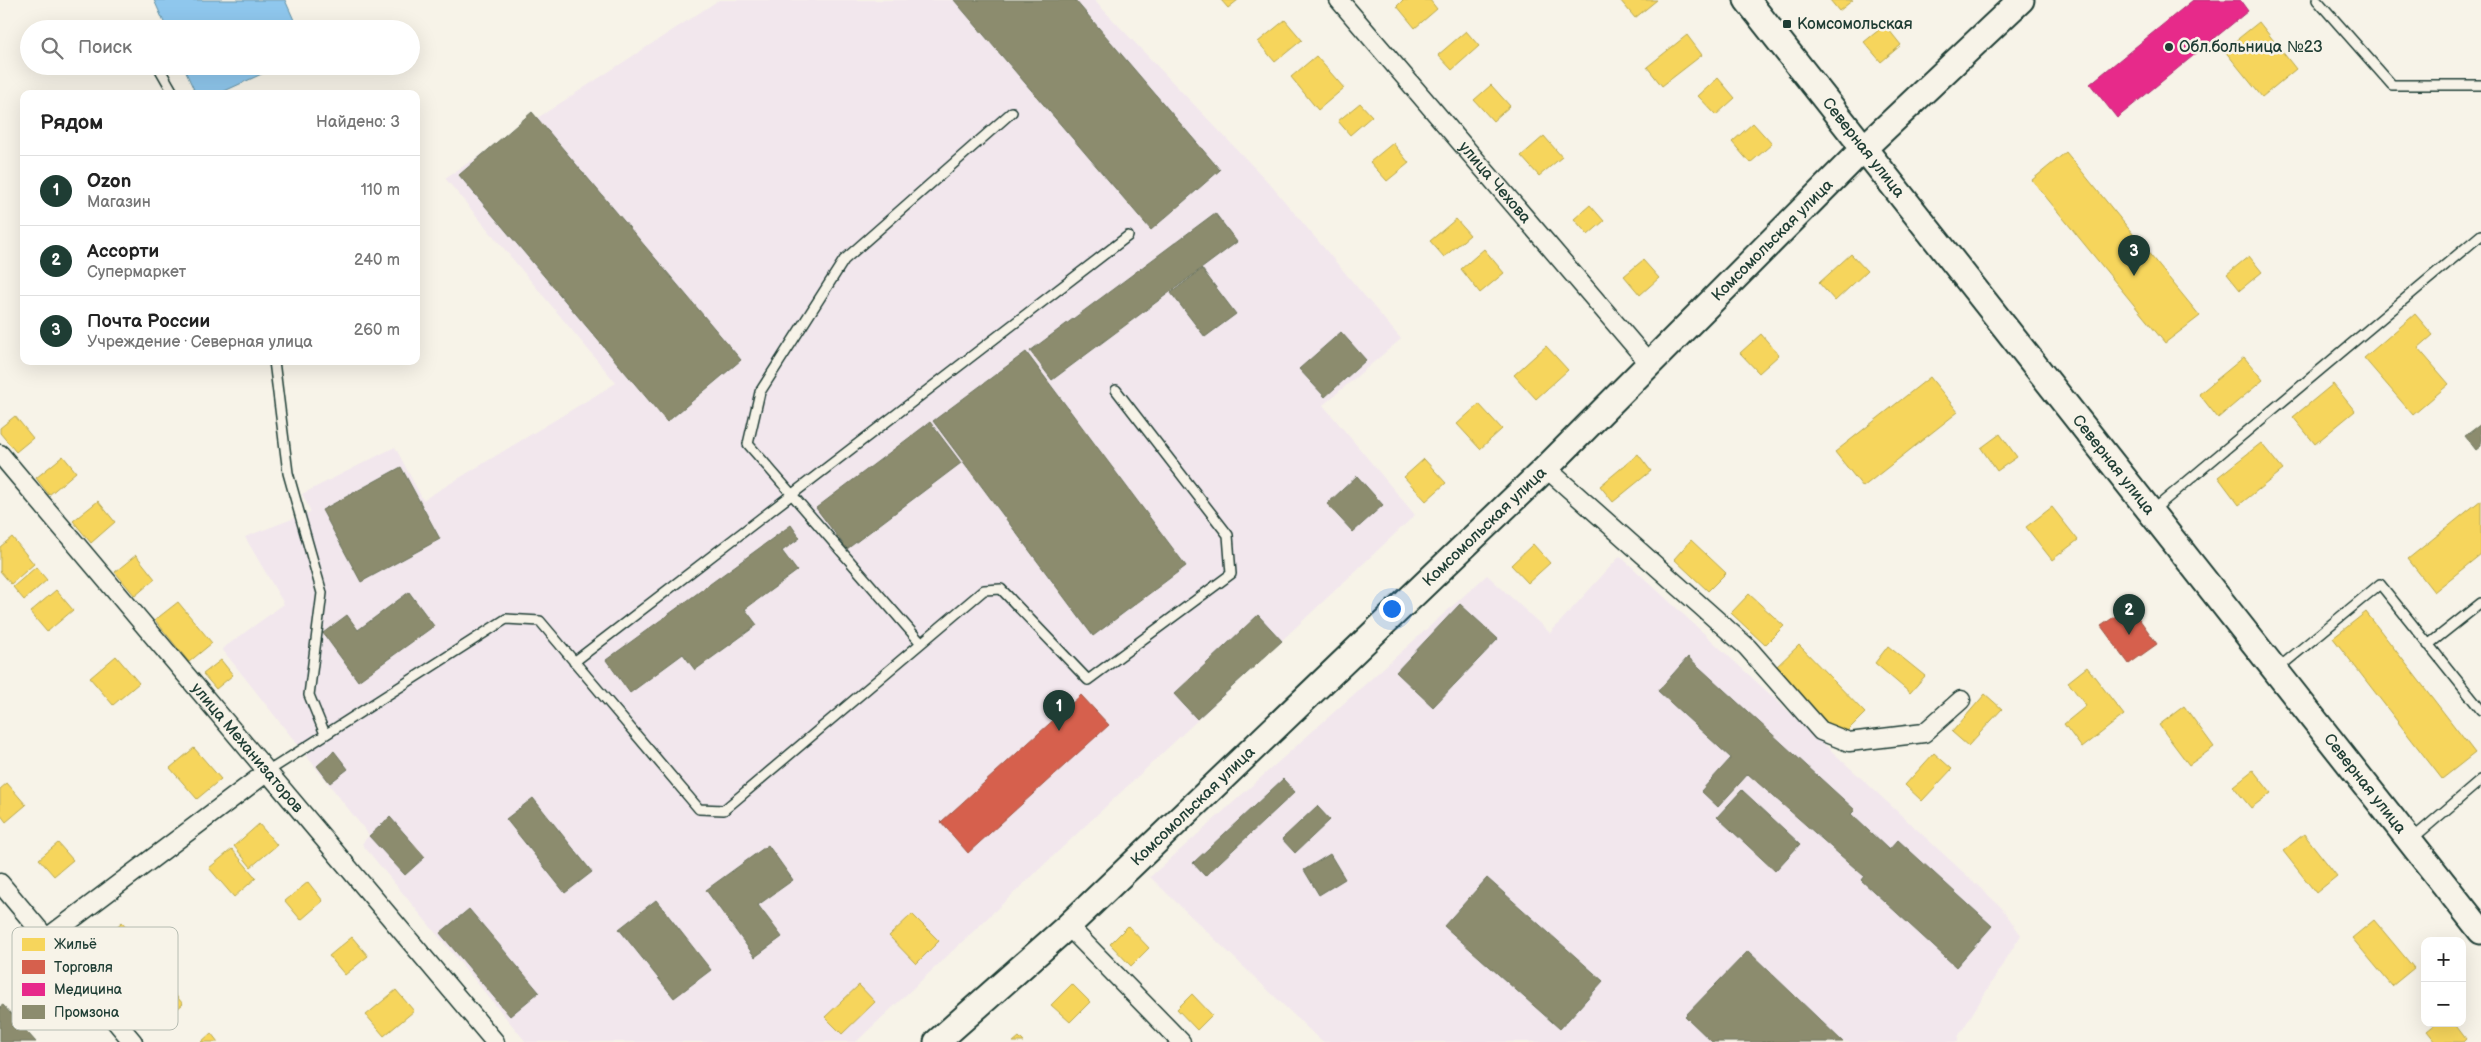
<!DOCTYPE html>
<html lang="ru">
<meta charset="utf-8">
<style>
:root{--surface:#fff;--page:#f2f2f2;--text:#222;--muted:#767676;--line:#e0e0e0;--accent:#1f3d34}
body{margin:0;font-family:"Balsamiq Sans",sans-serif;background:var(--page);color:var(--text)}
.controls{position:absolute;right:15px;bottom:15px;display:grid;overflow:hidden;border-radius:10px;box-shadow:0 5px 20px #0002}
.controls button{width:45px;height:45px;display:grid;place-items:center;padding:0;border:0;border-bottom:1px solid var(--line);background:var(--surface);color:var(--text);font:25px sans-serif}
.you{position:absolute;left:1391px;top:608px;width:18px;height:18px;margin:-12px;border:4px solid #fff;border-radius:50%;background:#1a73e8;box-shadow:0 0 0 8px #1a73e833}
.badge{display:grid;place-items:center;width:32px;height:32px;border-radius:50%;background:var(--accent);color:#fff;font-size:16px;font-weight:700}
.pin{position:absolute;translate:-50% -41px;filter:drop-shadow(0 1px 2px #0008)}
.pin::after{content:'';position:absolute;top:26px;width:18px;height:15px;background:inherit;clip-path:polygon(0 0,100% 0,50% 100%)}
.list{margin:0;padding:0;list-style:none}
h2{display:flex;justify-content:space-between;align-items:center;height:65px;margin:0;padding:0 20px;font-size:21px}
h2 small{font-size:16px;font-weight:400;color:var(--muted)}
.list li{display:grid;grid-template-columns:32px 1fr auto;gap:15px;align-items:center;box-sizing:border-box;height:70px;padding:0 20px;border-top:1px solid var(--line)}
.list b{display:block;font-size:19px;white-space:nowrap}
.list p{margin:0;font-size:16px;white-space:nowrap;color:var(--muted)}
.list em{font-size:16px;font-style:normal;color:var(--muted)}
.icon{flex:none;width:28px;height:28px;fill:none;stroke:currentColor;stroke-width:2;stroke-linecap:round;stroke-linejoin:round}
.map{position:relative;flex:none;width:2481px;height:1042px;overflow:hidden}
.search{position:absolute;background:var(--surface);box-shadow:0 5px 20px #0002;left:20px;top:20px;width:400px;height:55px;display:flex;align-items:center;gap:12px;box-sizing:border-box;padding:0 18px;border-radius:28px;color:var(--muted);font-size:19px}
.panel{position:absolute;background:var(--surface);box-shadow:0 5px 20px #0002;left:20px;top:90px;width:400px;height:275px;border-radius:10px}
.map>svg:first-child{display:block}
.built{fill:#f2e7ed}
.water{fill:#8fc7ed;stroke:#6290a3}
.homes{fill:#f6d55c;stroke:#b6a750}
.shops{fill:#d6604d;stroke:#9f5646}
.health{fill:#e7298a;stroke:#ab2f70}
.industry{fill:#8c8c6e;stroke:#6b745d}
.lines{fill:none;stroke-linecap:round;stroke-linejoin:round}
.lane-casing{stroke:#1f3d34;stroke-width:12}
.street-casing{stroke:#1f3d34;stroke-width:21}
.secondary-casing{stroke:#1f3d34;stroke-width:29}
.lane{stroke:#f7f3e8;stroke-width:9}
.street{stroke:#f7f3e8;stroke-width:18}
.secondary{stroke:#f7f3e8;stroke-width:25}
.poi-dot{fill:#1f3d34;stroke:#f7f3e8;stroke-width:2}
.labels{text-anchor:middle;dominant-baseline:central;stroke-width:5;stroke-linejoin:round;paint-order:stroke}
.poi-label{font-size:16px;fill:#1f3d34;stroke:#f7f3e8;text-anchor:start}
.street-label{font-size:16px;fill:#1f3d34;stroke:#f7f3e8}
.key{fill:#f7f3e8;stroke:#b6bcb2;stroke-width:1}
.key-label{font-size:14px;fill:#1f3d34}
</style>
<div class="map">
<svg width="2481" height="1042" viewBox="0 0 2481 1042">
<rect width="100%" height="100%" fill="#f7f3e8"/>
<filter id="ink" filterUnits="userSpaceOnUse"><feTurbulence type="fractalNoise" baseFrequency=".02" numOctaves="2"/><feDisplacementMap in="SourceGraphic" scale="10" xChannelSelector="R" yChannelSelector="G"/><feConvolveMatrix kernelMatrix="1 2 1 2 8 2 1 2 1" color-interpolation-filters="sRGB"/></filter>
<g filter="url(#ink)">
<path class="built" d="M719,0H1094L1269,183L1401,339L1323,405L1415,515L856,1042H526L362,844L369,835L222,649L284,604L245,537L311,512L302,494L395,447L423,500L616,383L445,178Z
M1620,556L2001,907L2021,935L1958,1037V1042H1322L1150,877L1487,575L1550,633Z"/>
<path class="water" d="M154,0H285L298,29H167Z
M183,66H279L218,94H196Z"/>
<path class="homes" d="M1221,0H1238L1228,8Z
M1403,0H1430L1437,9L1415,28L1397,6Z
M1620,0H1657L1635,18Z
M1830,0H1853L1839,11Z
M1285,20L1302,40L1275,62L1258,42Z
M2259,22L2296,69L2262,97L2224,50Z
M1885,25L1901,45L1881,62L1864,42Z
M1466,31L1479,46L1452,70L1438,55Z
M1687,35L1702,55L1662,86L1647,67Z
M1316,56L1344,88L1318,110L1291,77Z
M1718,78L1735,98L1716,115L1698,96Z
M1491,85L1510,106L1493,121L1474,100Z
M1360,103L1372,116L1350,135L1338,121Z
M1753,123L1772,144L1750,163L1732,142Z
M1544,136L1562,157L1539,176L1521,156Z
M1393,143L1409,163L1387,181L1370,162Z
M2066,152L2200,316L2165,343L2032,180Z
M1590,205L1604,221L1588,235L1574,219Z
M1456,219L1470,235L1444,257L1430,241Z
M1484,249L1504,273L1480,293L1461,269Z
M1851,254L1867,271L1835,301L1819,283Z
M2249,256L2262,272L2240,290L2227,274Z
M1643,260L1659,278L1640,295L1624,276Z
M2415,314L2433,335L2418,348L2449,384L2413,415L2364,358Z
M1761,334L1779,355L1759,373L1740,353Z
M1546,346L1568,370L1536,399L1514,375Z
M2244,357L2263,380L2218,418L2199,394Z
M1930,377L1958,412L1863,487L1835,452Z
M2333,384L2355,411L2315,444L2293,417Z
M1479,404L1502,429L1480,449L1457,424Z
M15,416L33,438L16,452L0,433V428Z
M2000,434L2017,457L1997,471L1981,448Z
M2261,443L2283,470L2239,505L2218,477Z
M1638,454L1651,471L1613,502L1600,486Z
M63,456L76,472L49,495L36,478Z
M1424,459L1446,483L1426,501L1404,477Z
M2481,500V554L2434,592L2408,559Z
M98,501L115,522L91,543L73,521Z
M2052,507L2078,540L2052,560L2026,527Z
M12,537L34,564L11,584L0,571V547Z
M1691,540L1726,573L1708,591L1674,559Z
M1533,544L1550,563L1528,583L1511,565Z
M136,555L155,579L135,596L115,572Z
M36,567L47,580L24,600L13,587Z
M56,590L73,610L47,632L30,612Z
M1749,594L1784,626L1765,645L1731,613Z
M178,602L212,643L189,662L155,620Z
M2366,612L2475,753L2442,779L2333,638Z
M1799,645L1865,713L1841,737L1774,669Z
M1888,646L1925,676L1910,693L1875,663Z
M116,656L139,683L113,705L90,678Z
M221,660L233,675L216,689L203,674Z
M2087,667L2124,715L2082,748L2064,724L2086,706L2068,682Z
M1985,694L2002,709L1968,746L1952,732Z
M2184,706L2214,747L2189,765L2159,725Z
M194,748L221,779L197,799L170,768Z
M1934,753L1952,769L1922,801L1905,785Z
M2253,770L2271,793L2251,808L2233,786Z
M7,783L26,805L6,822L0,814V789Z
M259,824L277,845L251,867L234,846Z
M2304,834L2337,876L2316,893L2283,851Z
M58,843L73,860L54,876L39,859Z
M232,849L256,878L234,897L209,868Z
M308,882L323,901L301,920L285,901Z
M912,914L939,941L916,964L889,936Z
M2374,920L2414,968L2392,986L2352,938Z
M122,922L141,944L119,962L101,941Z
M1128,926L1149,948L1131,966L1110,944Z
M352,937L368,956L345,975L329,956Z
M1072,984L1090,1002L1070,1022L1051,1005Z
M167,985L183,1004L165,1019L149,1000Z
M859,985L875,1002L842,1034L825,1017Z
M396,990L414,1011L384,1036L366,1015Z
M1192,994L1212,1015L1197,1030L1177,1009Z
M2437,1023H2454L2466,1039L2463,1042H2436L2427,1031Z
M211,1033L218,1042H201Z
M1019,1037L1024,1042H1013Z"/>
<path class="shops" d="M2130,606L2157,644L2129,664L2101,626Z
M1081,695L1109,725L968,853L941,822Z"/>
<path class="health" d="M2193,0H2240L2248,11L2117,118L2090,84Z"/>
<path class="industry" d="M954,0H1075L1220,170L1151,230Z
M532,112L741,360L667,422L459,175Z
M1215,213L1237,242L1052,380L1030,351Z
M1202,269L1236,314L1205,337L1171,293Z
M1341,332L1366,360L1325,397L1299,369Z
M1026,352L1186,566L1093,636L933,421Z
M930,422L961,463L847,549L816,508Z
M2481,424V446L2476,450L2465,436Z
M401,467L440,539L361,582L322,510Z
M1357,476L1383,505L1353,532L1327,504Z
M791,525L800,538L782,551L797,571L745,609L757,625L695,670L683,654L630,693L606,660Z
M409,592L434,626L358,681L323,633L347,615L358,630Z
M1460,604L1498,639L1433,707L1396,672Z
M1258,615L1282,641L1197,719L1174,694Z
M1688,657L1855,810L1851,814L1889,850L1898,840L1992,926L1956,967L1861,880L1864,876L1748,774L1718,807L1701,791L1731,758L1658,691Z
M334,751L348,769L330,783L317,766Z
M1283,779L1295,792L1205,876L1193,863Z
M1742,790L1800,844L1775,871L1717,817Z
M533,798L592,872L565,893L506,819Z
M1317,806L1330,820L1295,853L1282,839Z
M390,817L425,857L405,875L369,836Z
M768,845L793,880L758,905L782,937L755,957L706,890Z
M1330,854L1345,879L1319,895L1304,870Z
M1487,878L1603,981L1560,1029L1444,926Z
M656,900L711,970L674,998L619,929Z
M469,909L539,992L510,1016L440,933Z
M1748,951L1843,1042H1712L1685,1016Z
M3,1005L36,1042H0V1007Z"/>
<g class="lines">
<g class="lane-casing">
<path id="lane" d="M2317,0L2392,85H2481
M158,66L174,94
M274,361L288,473L322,593L309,695L325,734
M2152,511L2481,235
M921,643L748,444L760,392L844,260L1012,112
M2428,645L2481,603
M574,662L1128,236
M2276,670L2380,584L2481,710
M267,772L506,619L540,621L699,809L724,810L984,590L1001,589L1088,680L1231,574L1228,535L1116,390
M2411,840L2481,780"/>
</g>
<g class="street-casing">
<g id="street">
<path id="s1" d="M1339,0L1650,364"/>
<path id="s2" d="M0,454L495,1042"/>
<path d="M1546,468L1747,647L1821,731L1849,742L1924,733L1961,700"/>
<path d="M0,883L133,1042"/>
<path d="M1068,926L1181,1042"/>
<path d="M47,938L267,772"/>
</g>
</g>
<g class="secondary-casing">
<g id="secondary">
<path id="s3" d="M1747,0L2481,931"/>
<path id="s4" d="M937,1042L1068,926L1546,468L1863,149L2021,0"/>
</g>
</g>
<use href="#lane" class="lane"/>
<use href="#street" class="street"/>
<use href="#secondary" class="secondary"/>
</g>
</g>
<g class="poi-dot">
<rect x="1782" y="19" width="10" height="10" rx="2.5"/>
<circle cx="2169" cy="47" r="5"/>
</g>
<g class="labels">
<g class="poi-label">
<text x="1797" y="24">Комсомольская</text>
<text x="2179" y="47">Обл.больница №23</text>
</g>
<g class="street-label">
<text stroke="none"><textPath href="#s3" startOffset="188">Северная улица</textPath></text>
<text stroke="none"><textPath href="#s1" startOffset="240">улица Чехова</textPath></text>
<text stroke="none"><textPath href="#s4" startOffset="1158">Комсомольская улица</textPath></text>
<text stroke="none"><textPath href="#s3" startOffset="592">Северная улица</textPath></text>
<text stroke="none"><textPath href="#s4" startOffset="752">Комсомольская улица</textPath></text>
<text stroke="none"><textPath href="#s2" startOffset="384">улица Механизаторов</textPath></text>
<text stroke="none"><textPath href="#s3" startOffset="998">Северная улица</textPath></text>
<text stroke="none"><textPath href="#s4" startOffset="348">Комсомольская улица</textPath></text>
</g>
</g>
<rect x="12" y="927" width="166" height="103" rx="8" class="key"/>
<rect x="22" y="938" width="23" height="13" fill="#f6d55c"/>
<rect x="22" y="960" width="23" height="14" fill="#d6604d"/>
<rect x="22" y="983" width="23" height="13" fill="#e7298a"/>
<rect x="22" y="1005" width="23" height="14" fill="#8c8c6e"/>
<g class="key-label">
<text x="54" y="949">Жильё</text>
<text x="54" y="972">Торговля</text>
<text x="54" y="994">Медицина</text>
<text x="54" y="1017">Промзона</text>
</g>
</svg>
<div class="controls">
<button>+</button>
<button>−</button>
</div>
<div class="you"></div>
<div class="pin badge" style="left:1059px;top:731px">1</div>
<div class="pin badge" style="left:2129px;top:635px">2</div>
<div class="pin badge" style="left:2134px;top:276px">3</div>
<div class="search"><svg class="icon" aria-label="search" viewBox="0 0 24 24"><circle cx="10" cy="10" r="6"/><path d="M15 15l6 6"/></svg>Поиск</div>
<section class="panel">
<h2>Рядом<small>Найдено: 3</small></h2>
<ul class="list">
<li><span class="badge">1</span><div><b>Ozon</b><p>Магазин</p></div><em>110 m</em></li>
<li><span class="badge">2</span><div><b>Ассорти</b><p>Супермаркет</p></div><em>240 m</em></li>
<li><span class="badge">3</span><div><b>Почта России</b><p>Учреждение · Северная улица</p></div><em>260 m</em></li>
</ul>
</section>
</div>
